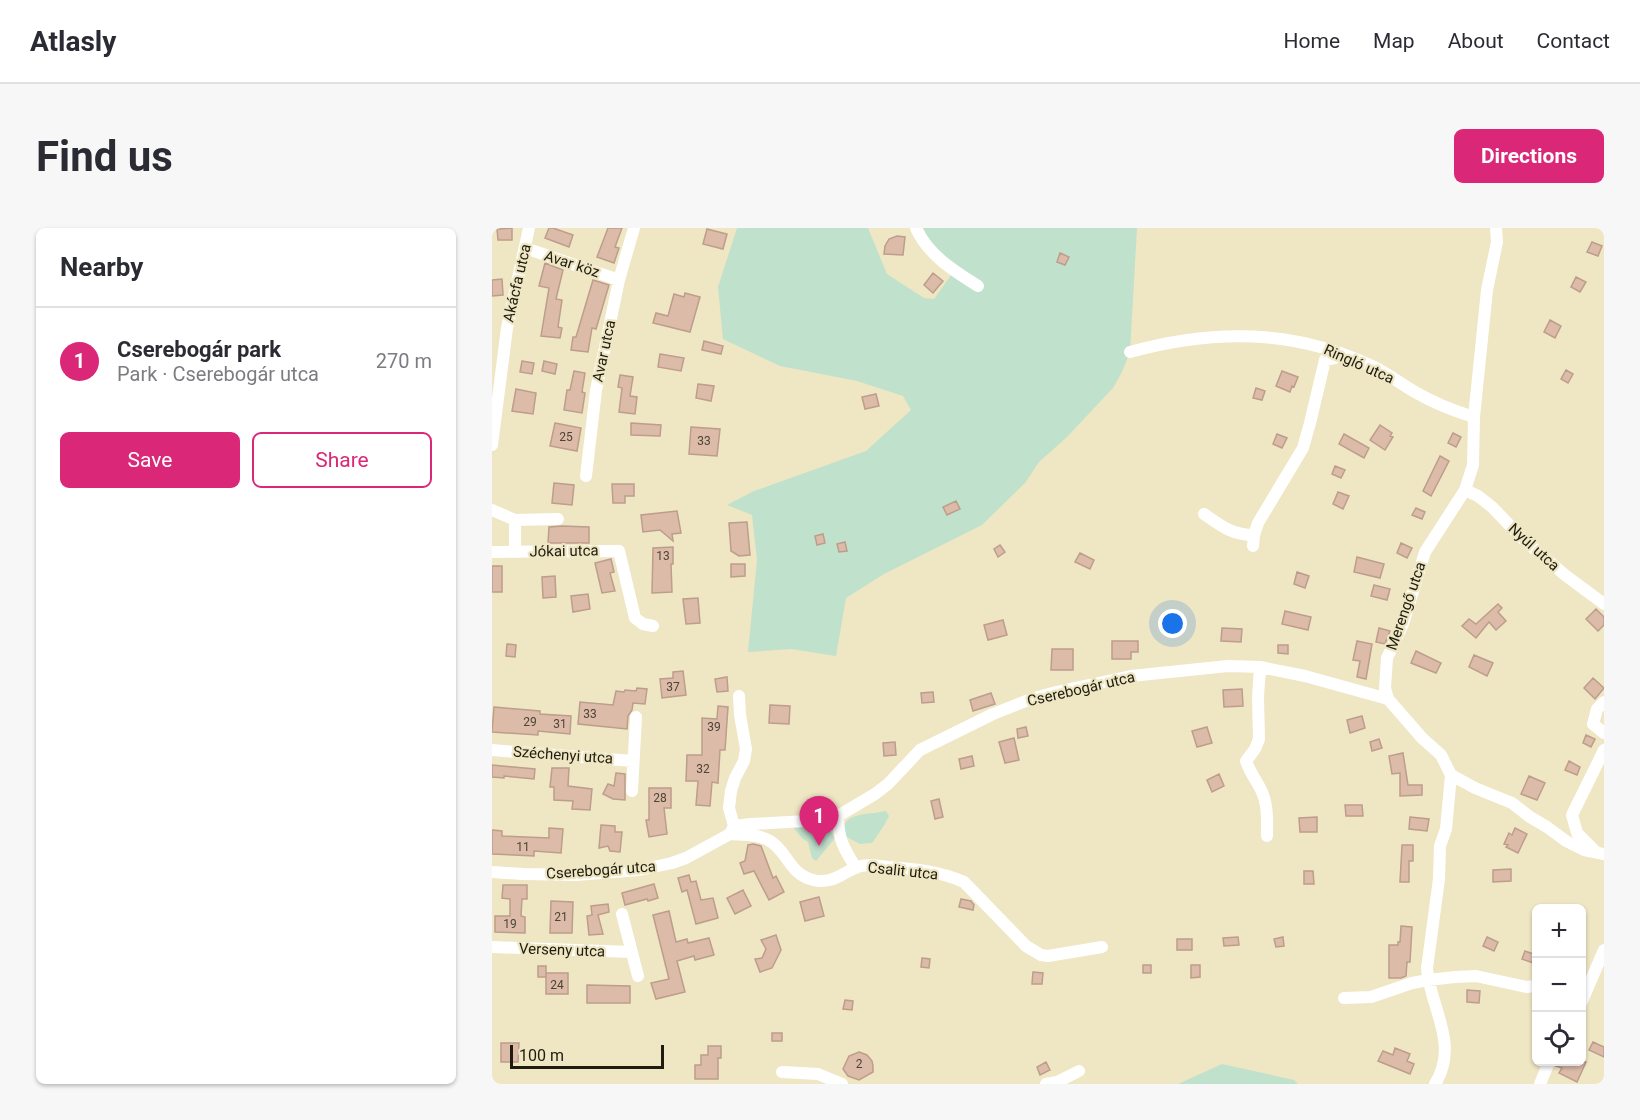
<!DOCTYPE html>
<meta charset="utf-8">
<style>
:root{--surface:#fff;--page:#f7f7f7;--text:#2b2b33;--muted:#7c7c81;--line:#e1e1e2;--accent:#db2777}
body{margin:0;font-family:Roboto,sans-serif;background:var(--page);color:var(--text)}
.controls{position:absolute;right:18px;bottom:18px;display:grid;overflow:hidden;border-radius:9px;box-shadow:0 2px 4px #0004}
.controls button{width:54px;height:54px;display:grid;place-items:center;padding:0;border:0;border-bottom:2px solid var(--line);background:var(--surface);color:var(--text);font:30px sans-serif}
.scale{position:absolute;left:18px;bottom:15px;width:154px;box-sizing:border-box;padding-left:6px;border:3px solid #1f1c0f;border-top:0;font-size:16px;line-height:21px;white-space:nowrap;color:#1f1c0f;-webkit-text-stroke:4px #efe6c4;paint-order:stroke}
.you{position:absolute;left:681px;top:396px;width:21px;height:21px;margin:-15px;border:4px solid #fff;border-radius:50%;background:#1a73e8;box-shadow:0 0 0 9px #1a73e833}
.badge{display:grid;place-items:center;width:39px;height:39px;border-radius:50%;background:var(--accent);color:#fff;font-size:20px;font-weight:700}
.pin{position:absolute;translate:-50% -50px;filter:drop-shadow(0 2px 3px #0008)}
.pin::after{content:'';position:absolute;top:32px;width:21px;height:18px;background:inherit;clip-path:polygon(0 0,100% 0,50% 100%)}
.list{margin:0;padding:0;list-style:none}
h2{display:flex;justify-content:space-between;align-items:center;height:78px;margin:0;padding:0 24px;font-size:26px}
h2 small{font-size:20px;font-weight:400;color:var(--muted)}
.list li{display:grid;grid-template-columns:39px 1fr auto;gap:18px;align-items:center;box-sizing:border-box;height:108px;padding:0 24px;border-top:2px solid var(--line)}
.list b{display:block;font-size:22px;white-space:nowrap}
.list p{margin:0;font-size:20px;white-space:nowrap;color:var(--muted)}
.list em{font-size:20px;font-style:normal;color:var(--muted)}
.actions{display:flex;gap:12px;padding:18px 24px}
.actions a{flex:1;padding:14px 0;border:2px solid var(--accent);border-radius:9px;text-align:center;font-size:21px;color:var(--accent)}
.actions .main{background:var(--accent);color:#fff}
.icon{flex:none;width:33px;height:33px;fill:none;stroke:currentColor;stroke-width:2;stroke-linecap:round;stroke-linejoin:round}
.map{position:relative;flex:none;width:1112px;height:856px;overflow:hidden;border-radius:9px}
header{display:flex;align-items:center;gap:36px;box-sizing:border-box;height:84px;padding:0 30px;background:var(--surface);border-bottom:2px solid var(--line)}
header strong{font-size:28px}
nav{display:flex;gap:33px;margin-inline-start:auto;font-size:21px}
.intro{display:flex;align-items:center;justify-content:space-between;box-sizing:border-box;height:144px;padding:0 36px}
h1{margin:0;font-size:42px}
.button{padding:15px 27px;border-radius:9px;background:var(--accent);color:#fff;font-size:21px;font-weight:700}
main{display:flex;gap:36px;padding:0 36px}
aside{flex:1;background:var(--surface);border-radius:9px;box-shadow:0 2px 4px #0004}
.map>svg:first-child{display:block}
.green{fill:#c0e1cb}
.building{fill:#dcbba9;stroke:#bd9d8b;stroke-width:1.5}
.lines{fill:none;stroke-linecap:round;stroke-linejoin:round}
.minor{stroke:#fff;stroke-width:12}
.labels{text-anchor:middle;dominant-baseline:central;stroke-width:4.5;stroke-linejoin:round;paint-order:stroke}
.number-label{font-size:12px;fill:#4e4436}
.street-label{font-size:15px;fill:#1f1c0f;stroke:#efe6c4}
</style>
<header>
<strong>Atlasly</strong>
<nav><a>Home</a><a>Map</a><a>About</a><a>Contact</a></nav>
</header>
<div class="intro"><h1>Find us</h1><a class="button">Directions</a></div>
<main>
<aside>
<h2>Nearby<small></small></h2>
<ul class="list">
<li><span class="badge">1</span><div><b>Cserebogár park</b><p>Park · Cserebogár utca</p></div><em>270 m</em></li>
</ul>
<div class="actions"><a class="main">Save</a><a>Share</a></div>
</aside>
<div class="map">
<svg width="1112" height="856" viewBox="0 0 1112 856">
<rect width="100%" height="100%" fill="#efe6c4"/>
<path class="green" d="M245,0H376L395,46L432,70L442,71L465,39C450,29 438,16 431,0H645L638,124L630,144L621,160L574,210L547,234L533,255L490,297L392,346L354,370L344,428L299,421L256,424L265,332L260,287L235,277L262,263L374,223L419,182L411,168L365,153L288,138L231,111L226,59Z
M394,583L397,588L393,596L380,615L368,616L353,608C345,583 379,587 394,583Z
M334,597L343,610L324,633L320,630L316,614L310,610L300,598Z
M730,836L802,852L806,856H686Z"/>
<path class="building" d="M20,0V12H6L5,1Z
M57,0H61L81,7L77,19L53,10Z
M116,0H130L123,19L127,20L122,35L105,29Z
M215,1L235,6L231,21L211,16Z
M405,8L413,9L411,27L392,26L393,18L397,11Z
M1100,14L1110,18L1106,28L1095,24Z
M568,25L577,29L573,37L565,34Z
M53,35L71,42L64,71L70,72L66,99L70,100L68,110L49,108L57,60L47,58Z
M441,45L451,53L441,65L432,57Z
M1084,49L1094,54L1088,64L1079,59Z
M10,51L11,67L0,68V52Z
M101,52L117,57L104,101L100,100L96,124L79,122L81,109H84Z
M193,65L208,69L198,104L161,95L164,85L176,88L182,66L192,69Z
M1058,92L1069,98L1063,110L1052,104Z
M212,113L231,118L229,126L210,122Z
M168,126L192,130L189,143L166,139Z
M30,133L42,135L40,146L28,144Z
M52,133L65,136L63,146L50,143Z
M1074,142L1081,146L1076,155L1069,151Z
M82,143L93,145L90,164L93,165L90,185L72,182L75,162H78Z
M790,143L806,149L802,159L800,158L798,164L784,158Z
M128,147L141,149L138,168L145,169L143,186L127,184L130,160L126,159Z
M206,156L222,158L219,173L204,170Z
M764,160L773,163L770,172L761,170Z
M24,161L44,165L41,186L20,183Z
M384,166L387,178L373,181L370,169Z
M63,195L89,200L85,223L58,218Z
M139,195L169,197L168,208L139,207Z
M888,197L900,205L898,208L901,209L893,222L878,212Z
M199,199L228,201L225,228L197,226Z
M961,205L969,209L964,219L956,215Z
M785,206L795,210L790,220L781,216Z
M852,206L877,220L872,230L847,216Z
M948,228L957,233L939,268L931,263Z
M843,238L853,242L849,250L840,246Z
M62,255L82,257L80,277L60,275Z
M120,256H142V268H133V275H121Z
M846,264L857,268L851,281L841,276Z
M464,273L468,281L455,287L451,279Z
M924,280L933,284L930,291L920,287Z
M185,283L189,305L180,306L181,313L168,302L151,304L149,287Z
M255,294L258,327L247,328L239,323L237,295Z
M70,298L97,299V315H56L57,299Z
M331,306L333,315L325,317L323,308Z
M353,314L355,323L347,324L345,316Z
M909,315L920,320L915,330L905,325Z
M508,317L513,324L506,329L502,321Z
M181,319V336H179L180,364L160,365L161,320Z
M588,325L602,332L598,341L583,334Z
M865,329L892,336L888,350L862,344Z
M119,331L122,344L118,345L123,363L110,365L103,335Z
M239,336H253V348L239,349Z
M0,338H10V364H0Z
M805,344L817,348L813,360L802,356Z
M63,348L64,369L51,370L50,349Z
M882,357L898,361L895,372L879,368Z
M96,366L98,381L81,384L79,368Z
M206,370L208,395L194,396L191,371Z
M1006,376L1010,380L1006,384L1014,393L1004,402L997,394L984,410L970,398L977,391L984,396Z
M1104,381L1112,389V397L1106,403L1094,391Z
M793,383L819,389L816,402L790,396Z
M511,392L515,407L496,412L492,397Z
M730,400L750,401L749,414L729,413Z
M887,400L898,403L893,416L884,414Z
M620,413H646V424H639V431H620Z
M865,413L880,416L874,451L865,449L868,433L861,432Z
M15,416L24,417L23,429L14,428Z
M786,417H796V426L786,425Z
M560,421H581V442H559Z
M924,423L949,435L944,445L919,435Z
M982,427L1001,435L995,448L977,439Z
M191,443L194,467L170,470L168,451L181,450V444Z
M235,449L236,463L225,464L223,451Z
M1101,450L1112,460L1103,471L1092,460Z
M145,460L155,461L153,476L141,475L140,482L136,488L135,501L86,496L88,474L121,477L124,463L132,464L133,462L144,463Z
M750,461L751,478L732,479L731,462Z
M441,464L442,474L430,475L429,465Z
M499,465L503,476L481,483L478,472Z
M278,477L298,478L297,496L277,495Z
M226,478L236,479L233,522H228L226,555L220,554L218,578L204,577L206,553H194L195,527H210V490L225,491Z
M2,479L48,483V486L79,488L78,506L46,503V507L0,504Z
M870,488L873,500L858,505L855,492Z
M534,499L536,508L526,510L525,501Z
M715,499L720,515L705,519L700,503Z
M1094,507L1103,511L1099,519L1091,515Z
M522,510L527,532L513,535L507,514Z
M887,511L890,520L880,523L878,514Z
M403,514L404,527L392,528L391,515Z
M911,525L916,557H930V567L908,568V545L900,546L897,528Z
M480,528L482,538L469,541L467,531Z
M1077,533L1088,539L1085,547L1073,542Z
M0,537L43,541L42,551L12,548V550L0,549Z
M60,540H77L76,558L100,561L98,582L80,581L81,573L62,572V559H58Z
M124,545L133,546V572L121,571L111,566L116,556L122,558Z
M727,546L732,558L720,564L715,552Z
M1037,548L1053,555L1045,572L1029,566Z
M157,560H179V580H172L175,606L157,609L154,592H157Z
M447,571L451,589L443,591L439,573Z
M853,577H870L871,588H854Z
M825,589V604H808L807,590Z
M918,589L937,591L935,603L917,601Z
M109,597L123,598V604H130L128,624L118,623L116,618L107,620Z
M57,600L71,601L69,625L42,623V628L0,626V602L10,603V608L57,610Z
M1023,600L1035,606L1026,625L1014,619L1016,617L1012,616L1017,605L1020,607Z
M261,616L269,618L281,650L284,648L292,664L277,672L262,643L252,646L248,635L253,633L256,617Z
M910,617H921V633H917V654H908Z
M1019,641V653L1001,654V642Z
M812,643H821L822,656H812Z
M197,647L199,654L204,653L209,672L221,670L226,690L204,696L195,662L190,664L186,650Z
M162,656L166,670L156,673L155,671L133,677L130,665Z
M11,657H35V671H30L29,688L33,689V705L3,704V688H18V671L10,670Z
M251,662L259,678L243,686L235,670Z
M327,669L332,688L313,693L308,674Z
M469,671L479,673L482,677L481,682L467,679Z
M59,673L81,674L80,705H58Z
M116,676L117,684L106,687L111,706L97,707L95,688L100,687L99,678Z
M177,683L184,714L195,711L196,715L217,710L222,727L203,732L202,728L185,733L193,764L164,771L159,755L177,751L161,687Z
M909,698L920,699L918,734H915L914,748L909,750H897V717H906V714H908Z
M284,707L289,722L280,740L268,744L263,731L270,730L274,721L269,712Z
M746,709L747,717L732,718L731,710Z
M791,709L792,718L784,719L782,711Z
M995,709L1006,714L1002,723L991,718Z
M685,711H700V722H685Z
M1033,723L1044,727V736L1030,731Z
M430,730L438,731L437,740L429,739Z
M651,737H659V745H651Z
M699,737H708V749L699,750Z
M46,738H54V749H46Z
M541,744L551,745L550,756H540Z
M54,745H76V766H54Z
M95,757L138,758V775H95Z
M975,762L988,763L987,775L975,774Z
M353,772L361,773L360,782L351,781Z
M280,805H290V813H280Z
M1101,814L1112,819V829L1097,822Z
M9,815H27L26,834H9Z
M216,818H229V830H226V851H203V837H209V827H216Z
M903,820L918,826L915,833L922,836L918,846L886,833L891,823L901,827Z
M367,824L375,827L380,833L381,838V844L367,852L356,848L351,841L357,828Z
M554,834L558,842L548,847L545,839Z
M1065,834H1094L1085,854L1067,845L1070,840L1064,838Z"/>
<g class="lines">
<path class="minor" d="M424,0C436,27 462,43 486,58
M33,20L127,52
M638,124C721,101 801,101 880,138C895,145 909,156 923,164C942,175 962,183 982,189
M0,217L15,100L37,0
M94,248L104,162L127,52L142,0
M973,262L986,268L1000,279L1032,312L1073,347L1112,376
M0,282L23,292L66,291
M712,286C729,298 740,307 762,307
M761,318L762,307L766,295L811,220L818,195L833,132L843,130L849,125
M0,324L127,323L143,390L151,396L161,398
M23,324V292
M768,439L766,469L767,511L763,521L754,533C758,545 765,553 770,564C776,577 775,594 775,608
M1112,474L1105,481L1101,496L1112,505
M0,522L141,533
M959,547L983,560L1020,575L1038,589L1055,599L1074,613L1092,622L1112,626
M140,563L144,489
M346,588C346,611 352,621 364,640
M242,598L259,596L314,593L346,588L383,566L396,556L428,522L501,486L539,471L564,464L639,448L736,438L768,439L813,448L896,471
M238,606C252,607 266,606 278,613C296,624 297,646 321,652C342,657 351,643 369,638C378,636 387,638 396,639C422,641 448,643 472,654L534,718L549,727L556,728L610,719
M1104,624L1085,605L1080,587L1112,522
M0,644L31,646L84,647L147,642L180,635L194,630L238,606L242,598L237,580L239,563L243,550L252,533L254,521L248,487L247,468
M130,686L146,748
M0,719L140,724
M852,770L879,769L920,755L936,752L963,749L984,748L1034,759L1044,758
M1090,773L1112,722
M290,844L326,846L350,856
M554,856L565,854L587,843
M943,856C968,816 938,780 935,740L947,651L948,618L954,601L959,547L949,527L930,510L896,471L893,460L895,430L911,396L933,324L973,262L981,237L982,189L995,62L1005,14L1004,0
M1048,856L1057,834"/>
</g>
<g class="labels">
<g class="number-label">
<text x="74" y="209">25</text>
<text x="212" y="213">33</text>
<text x="171" y="328">13</text>
<text x="181" y="459">37</text>
<text x="98" y="486">33</text>
<text x="38" y="494">29</text>
<text x="68" y="496">31</text>
<text x="222" y="499">39</text>
<text x="211" y="541">32</text>
<text x="168" y="570">28</text>
<text x="31" y="619">11</text>
<text x="69" y="689">21</text>
<text x="18" y="696">19</text>
<text x="65" y="757">24</text>
<text x="367" y="836">2</text>
</g>
<g class="street-label">
<text transform="translate(80 36) rotate(18)">Avar köz</text>
<text transform="translate(25 55) rotate(-77)">Akácfa utca</text>
<text transform="translate(112 123) rotate(-78)">Avar utca</text>
<text transform="translate(867 136) rotate(24)">Ringló utca</text>
<text transform="translate(1042 319) rotate(42)">Nyúl utca</text>
<text transform="translate(72 323) rotate(-1)">Jókai utca</text>
<text transform="translate(914 378) rotate(-71)">Merengő utca</text>
<text transform="translate(589 461) rotate(-13)">Cserebogár utca</text>
<text transform="translate(71 527) rotate(4)">Széchenyi utca</text>
<text transform="translate(109 642) rotate(-4)">Cserebogár utca</text>
<text transform="translate(411 643) rotate(6)">Csalit utca</text>
<text transform="translate(70 722) rotate(2)">Verseny utca</text>
</g>
</g>
</svg>
<div class="controls">
<button>+</button>
<button>−</button>
<button><svg class="icon" aria-label="locate" viewBox="0 0 24 24"><circle cx="12" cy="12" r="6"/><path d="M12 2v4M12 18v4M2 12h4M18 12h4"/></svg></button>
</div>
<div class="scale">100 m</div>
<div class="you"></div>
<div class="pin badge" style="left:327px;top:618px">1</div>
</div>
</main>
